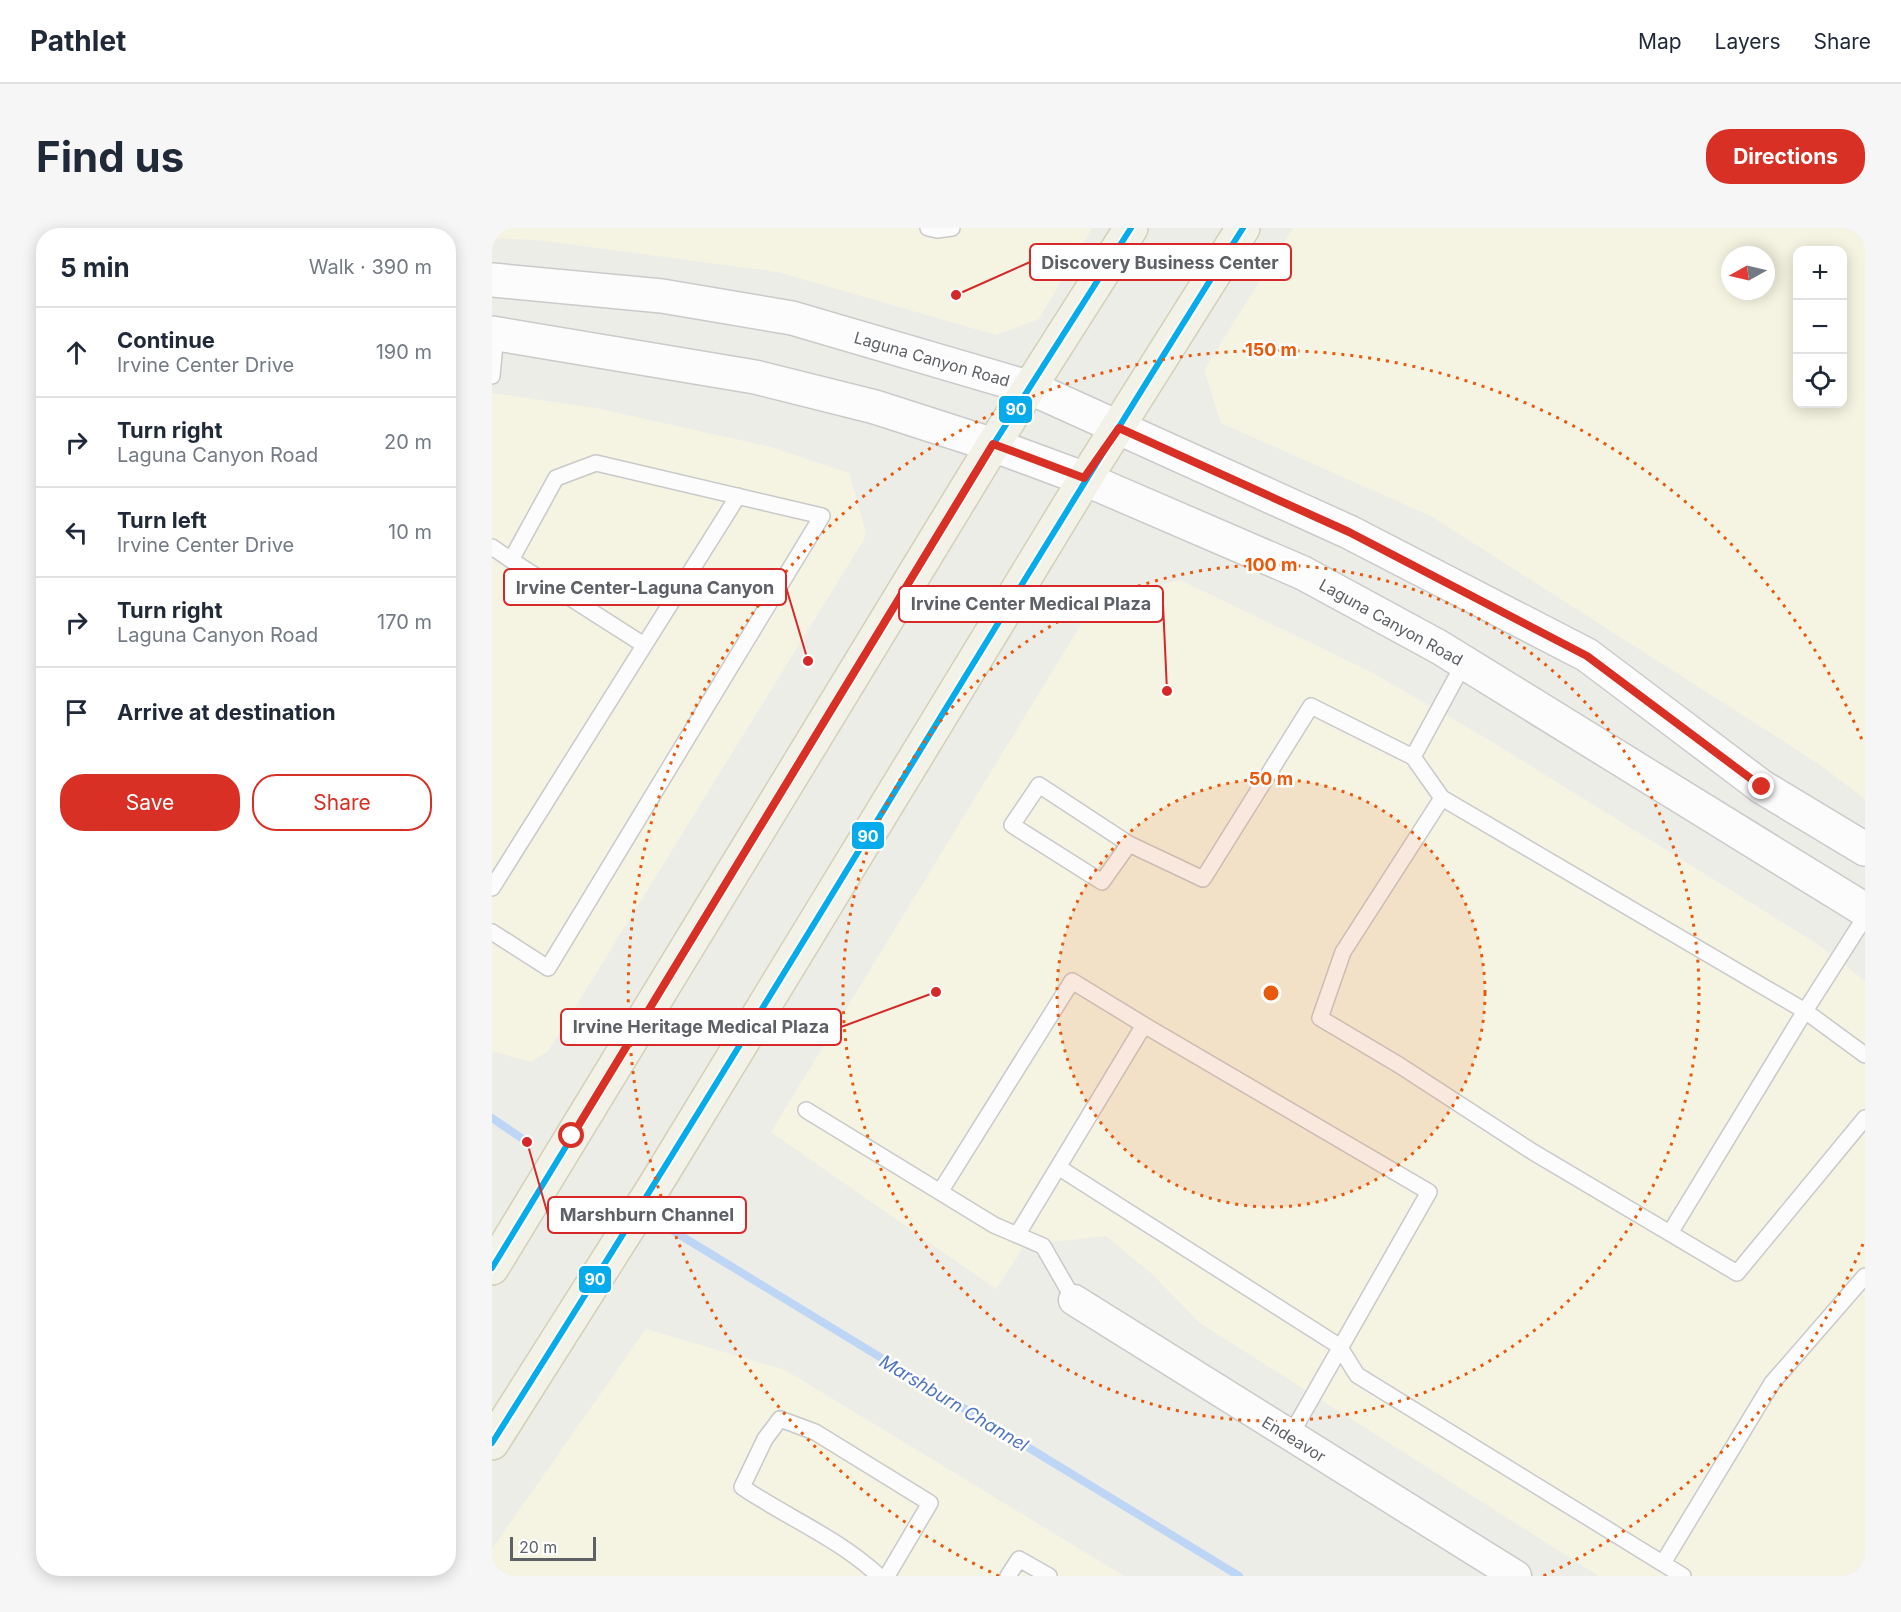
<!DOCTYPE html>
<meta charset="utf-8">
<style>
:root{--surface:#fff;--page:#f6f6f7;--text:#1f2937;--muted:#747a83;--line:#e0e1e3;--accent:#d93025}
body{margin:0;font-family:Inter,sans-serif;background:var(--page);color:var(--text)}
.controls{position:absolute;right:18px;top:18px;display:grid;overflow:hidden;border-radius:12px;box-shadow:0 3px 15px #0003}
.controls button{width:54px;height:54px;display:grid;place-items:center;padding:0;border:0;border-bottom:2px solid var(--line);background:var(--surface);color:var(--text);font:30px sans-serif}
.compass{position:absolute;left:1229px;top:18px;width:54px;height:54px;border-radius:50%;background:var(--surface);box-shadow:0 3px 15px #0003;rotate:262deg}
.scale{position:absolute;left:18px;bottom:15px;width:86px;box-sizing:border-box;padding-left:6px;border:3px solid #5d6065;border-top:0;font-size:16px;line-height:21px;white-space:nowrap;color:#5d6065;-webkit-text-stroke:4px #fff;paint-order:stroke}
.stop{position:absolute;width:18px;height:18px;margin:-14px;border:4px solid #d93025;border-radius:50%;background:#fff}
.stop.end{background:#d93025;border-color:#fff;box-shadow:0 2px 6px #0008}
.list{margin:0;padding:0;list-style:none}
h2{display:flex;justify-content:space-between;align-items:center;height:78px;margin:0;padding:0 24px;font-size:26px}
h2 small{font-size:20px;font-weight:400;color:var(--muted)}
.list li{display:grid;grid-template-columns:39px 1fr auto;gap:18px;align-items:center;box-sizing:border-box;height:90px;padding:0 24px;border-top:2px solid var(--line)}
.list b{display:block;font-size:22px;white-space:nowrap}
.list p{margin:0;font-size:20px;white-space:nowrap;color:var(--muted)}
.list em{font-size:20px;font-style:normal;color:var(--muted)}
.actions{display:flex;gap:12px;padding:18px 24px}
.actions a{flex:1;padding:14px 0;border:2px solid var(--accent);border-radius:24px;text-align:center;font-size:21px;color:var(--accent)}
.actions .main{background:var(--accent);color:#fff}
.icon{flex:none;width:33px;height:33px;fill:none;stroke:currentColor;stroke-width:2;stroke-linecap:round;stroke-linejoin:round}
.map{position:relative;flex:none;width:1373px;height:1348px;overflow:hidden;border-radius:24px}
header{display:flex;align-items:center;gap:36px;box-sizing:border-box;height:84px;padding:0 30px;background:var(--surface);border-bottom:2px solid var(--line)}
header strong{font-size:28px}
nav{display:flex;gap:33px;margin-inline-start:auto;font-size:21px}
.intro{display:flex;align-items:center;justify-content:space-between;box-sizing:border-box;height:144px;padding:0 36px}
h1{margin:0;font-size:42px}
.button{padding:15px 27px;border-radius:24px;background:var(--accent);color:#fff;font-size:21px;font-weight:700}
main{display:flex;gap:36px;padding:0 36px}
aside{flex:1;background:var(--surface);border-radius:24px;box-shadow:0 3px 15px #0003}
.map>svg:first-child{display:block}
.commercial{fill:#f5f4e2;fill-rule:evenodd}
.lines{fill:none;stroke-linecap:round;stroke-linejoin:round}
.stream{stroke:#bed6f5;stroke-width:8}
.lane-casing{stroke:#c9c9c9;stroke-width:18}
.street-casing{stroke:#c9c9c9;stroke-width:33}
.secondary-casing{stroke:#cacaca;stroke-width:36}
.primary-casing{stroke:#d3d0b7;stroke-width:36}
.lane{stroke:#fcfcfc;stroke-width:15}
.street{stroke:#fcfcfc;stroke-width:30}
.secondary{stroke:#fcfcfc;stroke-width:33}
.primary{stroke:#f2f2e9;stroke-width:33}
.bus-1-casing{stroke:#fff;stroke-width:10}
.bus-1{stroke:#05abeb;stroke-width:6}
.route{stroke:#d93025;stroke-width:8}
.ring{fill:none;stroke:#e8590c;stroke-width:3;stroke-dasharray:3 6}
.labels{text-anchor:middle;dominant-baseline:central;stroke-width:5;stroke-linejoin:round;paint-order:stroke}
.street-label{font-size:16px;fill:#5d6065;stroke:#fff}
.water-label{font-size:18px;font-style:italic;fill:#4d74be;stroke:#fff}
.centre{fill:#e8590c;stroke:#fff;stroke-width:3}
.ring-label{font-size:18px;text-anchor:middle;font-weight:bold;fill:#e8590c;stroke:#fff;stroke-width:5;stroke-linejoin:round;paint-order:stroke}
.leader{fill:none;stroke:#d62828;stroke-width:2}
.callout-dot{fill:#d62828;stroke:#fff;stroke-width:2}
.callout{fill:#fff;stroke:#d62828;stroke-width:2}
.callout-label{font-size:18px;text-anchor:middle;font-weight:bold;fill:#5d6065}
.line-badge{stroke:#fff;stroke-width:2}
.badge-label{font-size:16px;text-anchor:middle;font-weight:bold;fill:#fff}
</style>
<header>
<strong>Pathlet</strong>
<nav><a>Map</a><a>Layers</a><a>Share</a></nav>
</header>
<div class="intro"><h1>Find us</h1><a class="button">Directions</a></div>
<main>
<aside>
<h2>5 min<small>Walk · 390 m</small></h2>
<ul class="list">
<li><svg class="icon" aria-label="ahead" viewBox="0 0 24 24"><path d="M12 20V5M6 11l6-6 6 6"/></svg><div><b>Continue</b><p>Irvine Center Drive</p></div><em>190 m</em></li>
<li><svg class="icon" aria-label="right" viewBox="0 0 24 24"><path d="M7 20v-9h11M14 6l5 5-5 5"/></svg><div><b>Turn right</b><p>Laguna Canyon Road</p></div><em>20 m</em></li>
<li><svg class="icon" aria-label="left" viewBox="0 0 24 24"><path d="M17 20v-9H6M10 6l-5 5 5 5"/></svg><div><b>Turn left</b><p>Irvine Center Drive</p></div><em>10 m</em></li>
<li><svg class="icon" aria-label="right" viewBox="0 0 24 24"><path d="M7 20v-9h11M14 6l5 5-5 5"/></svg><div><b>Turn right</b><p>Laguna Canyon Road</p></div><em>170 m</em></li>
<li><svg class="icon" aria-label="arrive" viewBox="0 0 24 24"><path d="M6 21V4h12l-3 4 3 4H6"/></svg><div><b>Arrive at destination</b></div></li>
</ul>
<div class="actions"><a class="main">Save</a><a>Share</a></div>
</aside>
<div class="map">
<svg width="1373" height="1348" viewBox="0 0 1373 1348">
<rect width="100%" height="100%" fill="#edede8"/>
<path class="commercial" d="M0,0H600L547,91L504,107L286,44L45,12L0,10Z
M801,0H1373V571L1327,536L939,288L729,195L712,142ZM1306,22H1350V176H1306ZM1238,27H1274V63H1238Z
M0,165L104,180L279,219L357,245L374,305L371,313L56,823L39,834L0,823Z
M688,352L877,443L997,512L1324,715L1373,753V1348H1107L708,1095L659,1045L614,1008L533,1017L504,1061L279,904L604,372Z
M154,1101L293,1142L632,1348H0V1321Z"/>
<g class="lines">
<path class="stream" d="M0,890L35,914
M178,1001L747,1348"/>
<g class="lane-casing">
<path id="lane" d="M436,0L445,2L460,0
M0,148L4,105
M0,319L19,332L64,250L104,235L330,288L56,740L0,704
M19,332L152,417
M972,435L921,529L950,570L851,724L828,790L907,837L1041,924L1245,1045L1373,890
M950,570L1313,783L1178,1005
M637,616L610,654L520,597L547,557L637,616L711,651L819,478L921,529
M0,660L246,268
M1373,689L1313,783L1373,827
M314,882L502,997L551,1018L582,1072
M566,939L847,1118L865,1147L1191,1348
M448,964L580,753L652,797
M525,1007L652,797L937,964L798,1208
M1171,1335L1280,1155L1373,1048
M387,1348C346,1310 296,1290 250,1259L273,1211L288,1191L323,1204L438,1275L395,1348
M516,1348L527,1331L557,1348"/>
</g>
<g class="street-casing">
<path id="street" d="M582,1072L1024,1348"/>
</g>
<g class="secondary-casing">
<path id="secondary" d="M0,52L170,68L300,90L539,160L857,304L1095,427L1270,559L1373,621
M0,105L263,149L383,179L501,217L593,251L811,345L947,419L1373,682"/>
</g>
<g class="primary-casing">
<path id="primary" d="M0,1040L501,217L639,0
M0,1215L162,959L593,251L751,0"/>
</g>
<use href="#lane" class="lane"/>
<use href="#street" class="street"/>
<use href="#secondary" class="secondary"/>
<use href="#primary" class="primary"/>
<g class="bus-1-casing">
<path id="bus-1" d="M0,1040L501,217L639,0
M0,1215C255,813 497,403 751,0"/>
</g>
<use href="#bus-1" class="bus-1"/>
</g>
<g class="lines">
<path class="route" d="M80,908L501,216L592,250L627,200L857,304L1095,428L1270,559"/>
</g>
<circle cx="779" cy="765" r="214" fill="#e8590c" fill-opacity=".12"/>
<g class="ring">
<circle cx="779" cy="765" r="214"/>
<circle cx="779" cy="765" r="428"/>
<path d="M1371 1016A643 643 0 0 1 1051 1348M507 1348A643 643 0 1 1 1371 514"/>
</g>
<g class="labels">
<g class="street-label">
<text transform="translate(440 131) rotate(16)">Laguna Canyon Road</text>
<text transform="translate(899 394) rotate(29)">Laguna Canyon Road</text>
<text transform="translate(802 1211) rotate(32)">Endeavor</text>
</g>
<g class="water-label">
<text transform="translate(462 1175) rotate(31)">Marshburn Channel</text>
</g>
</g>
<circle cx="779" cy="765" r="9" class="centre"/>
<g class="ring-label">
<text x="779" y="128">150 m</text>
<text x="779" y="343">100 m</text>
<text x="779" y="557">50 m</text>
</g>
<path class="leader" d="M464 67L538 34M316 433L294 359M675 463L671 376M444 764L349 799M35 914L56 987"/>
<g class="callout-dot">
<circle cx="464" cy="67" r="6"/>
<circle cx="316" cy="433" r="6"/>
<circle cx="675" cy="463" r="6"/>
<circle cx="444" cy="764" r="6"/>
<circle cx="35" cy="914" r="6"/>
</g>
<g class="callout">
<rect x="538" y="16" width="261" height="36" rx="6"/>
<rect x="12" y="341" width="282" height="36" rx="6"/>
<rect x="407" y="358" width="264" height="36" rx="6"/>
<rect x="69" y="781" width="280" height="36" rx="6"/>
<rect x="56" y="969" width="198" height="36" rx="6"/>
</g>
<g class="callout-label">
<text x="668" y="41">Discovery Business Center</text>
<text x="153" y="366">Irvine Center-Laguna Canyon</text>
<text x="539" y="382">Irvine Center Medical Plaza</text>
<text x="209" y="805">Irvine Heritage Medical Plaza</text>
<text x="155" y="993">Marshburn Channel</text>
</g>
<g class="line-badge">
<rect x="506" y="167" width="35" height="29" rx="6" fill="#05abeb"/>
<rect x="359" y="593" width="34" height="29" rx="6" fill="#05abeb"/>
<rect x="86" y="1037" width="34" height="29" rx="6" fill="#05abeb"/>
</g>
<g class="badge-label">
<text x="524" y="187">90</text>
<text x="376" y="614">90</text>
<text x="103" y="1057">90</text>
</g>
</svg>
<div class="controls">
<button>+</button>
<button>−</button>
<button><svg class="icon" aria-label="locate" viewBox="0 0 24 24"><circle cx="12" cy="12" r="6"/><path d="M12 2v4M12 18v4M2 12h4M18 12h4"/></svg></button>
</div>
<svg class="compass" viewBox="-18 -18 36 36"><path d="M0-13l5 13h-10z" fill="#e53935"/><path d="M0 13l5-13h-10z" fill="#747a83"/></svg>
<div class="scale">20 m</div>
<div class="stop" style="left:80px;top:908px"></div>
<div class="stop end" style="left:1270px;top:559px"></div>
</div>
</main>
